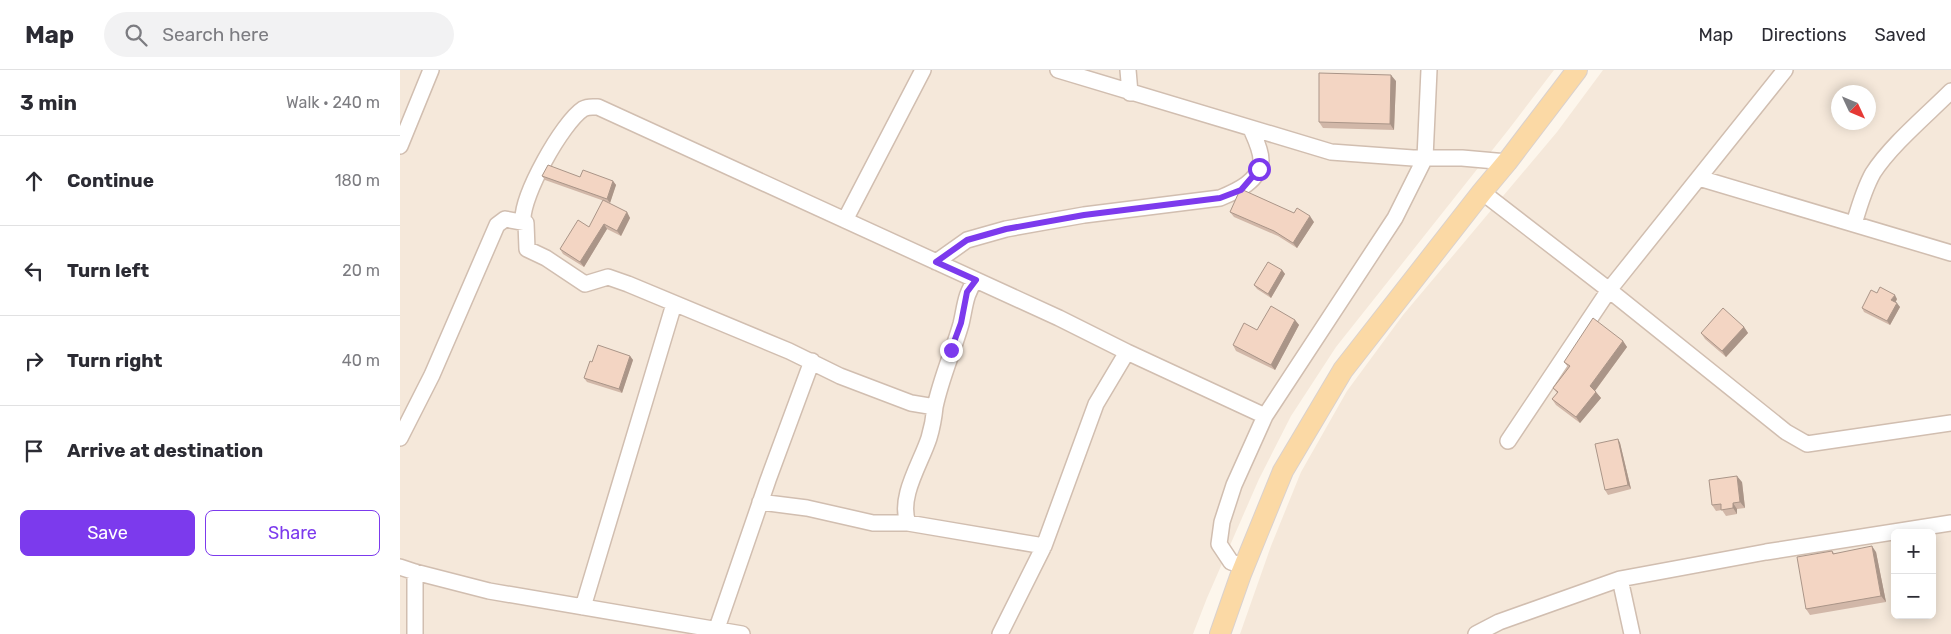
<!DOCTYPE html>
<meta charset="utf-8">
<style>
:root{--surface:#fff;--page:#f2f2f3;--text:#2b2b33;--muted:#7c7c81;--line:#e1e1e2;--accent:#7c3aed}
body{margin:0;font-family:Rubik,sans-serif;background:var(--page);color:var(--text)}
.controls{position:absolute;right:15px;bottom:15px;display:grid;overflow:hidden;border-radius:8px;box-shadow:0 2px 12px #0003}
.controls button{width:45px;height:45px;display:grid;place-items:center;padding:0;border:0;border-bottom:1px solid var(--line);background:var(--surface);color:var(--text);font:25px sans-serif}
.compass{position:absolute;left:1431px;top:15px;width:45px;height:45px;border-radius:50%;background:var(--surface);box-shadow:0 2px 12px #0003;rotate:134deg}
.stop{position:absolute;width:15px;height:15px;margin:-11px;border:4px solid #7c3aed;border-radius:50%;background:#fff}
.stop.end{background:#7c3aed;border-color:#fff;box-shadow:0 1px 5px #0008}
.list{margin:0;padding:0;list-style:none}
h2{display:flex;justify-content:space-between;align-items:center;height:65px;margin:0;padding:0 20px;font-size:21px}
h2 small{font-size:16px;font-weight:400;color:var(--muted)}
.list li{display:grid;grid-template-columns:32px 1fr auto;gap:15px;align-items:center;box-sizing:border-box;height:90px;padding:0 20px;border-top:1px solid var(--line)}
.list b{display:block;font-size:19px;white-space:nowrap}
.list em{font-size:16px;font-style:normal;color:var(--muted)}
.actions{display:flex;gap:10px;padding:15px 20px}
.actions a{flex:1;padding:11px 0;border:1px solid var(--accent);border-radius:8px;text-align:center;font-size:18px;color:var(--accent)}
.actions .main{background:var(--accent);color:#fff}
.icon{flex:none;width:28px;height:28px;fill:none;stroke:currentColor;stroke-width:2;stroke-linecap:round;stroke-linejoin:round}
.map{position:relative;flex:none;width:1551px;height:564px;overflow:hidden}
header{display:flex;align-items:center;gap:30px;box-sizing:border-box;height:70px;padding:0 25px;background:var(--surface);border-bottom:1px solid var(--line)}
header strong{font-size:24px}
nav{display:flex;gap:28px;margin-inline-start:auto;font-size:18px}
.search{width:350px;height:45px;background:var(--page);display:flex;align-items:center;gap:12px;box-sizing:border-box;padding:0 18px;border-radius:28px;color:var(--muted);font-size:19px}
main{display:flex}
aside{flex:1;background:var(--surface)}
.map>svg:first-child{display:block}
.residential{fill:#f5e8da;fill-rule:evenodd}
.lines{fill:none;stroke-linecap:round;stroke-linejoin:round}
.minor-casing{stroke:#d1beb0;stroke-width:18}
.major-casing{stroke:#dad1cd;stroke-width:22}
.minor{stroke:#fff;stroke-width:15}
.major{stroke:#fbd9a5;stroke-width:20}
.wall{fill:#d1b7a8}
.shaded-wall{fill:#aa9588}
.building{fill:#f3d5c3;stroke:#aa9588}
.route{stroke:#7c3aed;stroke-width:6}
</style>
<header>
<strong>Map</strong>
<div class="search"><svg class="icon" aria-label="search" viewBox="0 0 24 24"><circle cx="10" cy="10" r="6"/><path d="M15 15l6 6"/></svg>Search here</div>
<nav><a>Map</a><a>Directions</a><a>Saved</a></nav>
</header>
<main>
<aside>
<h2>3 min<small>Walk · 240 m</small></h2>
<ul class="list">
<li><svg class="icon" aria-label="ahead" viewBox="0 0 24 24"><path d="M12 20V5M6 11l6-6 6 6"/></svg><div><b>Continue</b></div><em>180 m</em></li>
<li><svg class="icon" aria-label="left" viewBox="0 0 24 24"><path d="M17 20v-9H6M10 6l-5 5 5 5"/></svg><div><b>Turn left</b></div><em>20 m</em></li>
<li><svg class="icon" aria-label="right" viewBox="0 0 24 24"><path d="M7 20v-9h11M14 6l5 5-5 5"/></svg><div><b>Turn right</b></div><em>40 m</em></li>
<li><svg class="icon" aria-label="arrive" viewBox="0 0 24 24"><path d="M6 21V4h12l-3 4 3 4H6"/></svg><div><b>Arrive at destination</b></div></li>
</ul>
<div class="actions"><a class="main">Save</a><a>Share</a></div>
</aside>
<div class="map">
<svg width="1551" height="564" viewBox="0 0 1551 564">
<rect width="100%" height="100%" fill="#fdf6ec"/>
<path class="residential" d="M0,0H1154L1109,59L936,277L891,346L859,409L807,528L793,564H0Z
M1203,0H1551V564H840L871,476L901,402L947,321L1003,245L1157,62ZM1438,22H1468V52H1438ZM1495,463H1532V545H1495Z"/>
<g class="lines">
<g class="minor-casing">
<path id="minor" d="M658,0L931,82L1013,88H1062L1107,92
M728,0L730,23
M0,76L31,0
M1299,108L1551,183
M1082,122L1209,220L1386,362L1407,374L1551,353
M445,150L523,0
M126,153L123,150C122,125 162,53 183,39C188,36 192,37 198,37L659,248L727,282L865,346
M1454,154C1459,137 1464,119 1473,103C1491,75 1527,45 1551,21
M536,192L567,170L606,159L684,145L820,128C837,121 860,111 861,90C861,80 855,68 851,59
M0,368L32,305L97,155L105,149L126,153L127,179L146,188L185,214L208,207L228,214L389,281L440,306L511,333L535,337C541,308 553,282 561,254C565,238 565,223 576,210
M1108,371L1209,220L1385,0
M360,432L407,438L473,453H508L644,476
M508,453C498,427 521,393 529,368C532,358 534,347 535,337
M844,496L831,492L819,474L822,452L834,415L865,346L995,148L1025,88L1029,0
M0,497L15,502L89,521L342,564
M15,502V564
M1220,509L1232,564
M183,537L274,234
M316,561L368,410L412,291
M600,564L644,476L696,334L727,282
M1076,564L1099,552L1220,509L1366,482L1551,453"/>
</g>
<g class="major-casing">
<path id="major" d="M820,564L841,504L883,401L943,300L1082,122L1107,92L1177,0"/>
</g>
<use href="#minor" class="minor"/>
<use href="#major" class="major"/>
</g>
<path class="wall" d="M996,11L994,60L923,58L919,52Z
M142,106L180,107L213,111L216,115L210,133L145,110Z
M227,142L230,148L221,166L207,159L184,197L163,184L160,179L189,157Z
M830,142L914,152L897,178L878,166L834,147Z
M882,200L885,204L871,228L857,219L854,215Z
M1497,229L1495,233L1500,237L1490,255L1464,242L1462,238Z
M895,250L899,255L875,300L836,281L833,275L857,260Z
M1344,257L1348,263L1326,287L1305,269L1301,263Z
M1223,271L1227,277L1195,321L1201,328L1180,353L1156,335L1152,329L1157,323L1153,318L1168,297L1164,292Z
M230,286L233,290L222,323L187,312L184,308L192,292Z
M1218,369L1220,373L1231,419L1208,425L1205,420Z
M1342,412L1345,438L1337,439V444L1326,446L1322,440L1316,441L1312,435Z
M1432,481L1434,483L1476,482L1486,532L1410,545L1406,539Z"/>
<path class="shaded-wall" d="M991,5L996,11L994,60L990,54Z
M213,111L216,115L210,133L207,129Z
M227,142L230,148L221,166L217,161Z
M910,146L914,152L897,178L893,173Z
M204,154L207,159L184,197L180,192Z
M882,200L885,204L871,228L868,224Z
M1495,225L1497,229L1494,235L1491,230Z
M1497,233L1500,237L1490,255L1487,251Z
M895,250L899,255L875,300L871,295Z
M1344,257L1348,263L1326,287L1322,281Z
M1223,271L1227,277L1194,322L1190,316Z
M230,286L233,290L222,323L219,319Z
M1196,322L1201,328L1180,353L1176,347Z
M1218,369L1220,373L1231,419L1228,415Z
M1337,406L1342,412L1345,438L1340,432Z
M1333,433L1337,439V444L1333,438Z
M1472,476L1476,482L1486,532L1481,526Z"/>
<path class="building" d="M919,3L991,5L990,54L919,52Z
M148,95L180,107L183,100L213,111L207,129L142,106Z
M843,120L894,143L897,138L910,146L893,173L874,161L830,142L839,122Z
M203,130L227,142L217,161L204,154L180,192L160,179L178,150L189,157Z
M868,192L882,200L868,224L854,215Z
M1480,217L1495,225L1491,230L1497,233L1487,251L1462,238L1471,220L1477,223Z
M871,236L895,250L871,295L833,275L844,253L857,260Z
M1323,238L1344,257L1322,281L1301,263Z
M1193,248L1223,271L1190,316L1196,322L1176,347L1152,329L1158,322L1153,318L1170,296L1164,292Z
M198,275L230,286L219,319L184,308L190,291L192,292Z
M1218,369L1228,415L1205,420L1195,374Z
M1337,406L1340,432L1333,433V438L1321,440V434L1312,435L1309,410Z
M1472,476L1481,526L1406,539L1397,487L1432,481L1433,484Z"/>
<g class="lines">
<path class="route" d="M551,280L561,253L567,222L576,210L536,192L567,170L606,159L684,145L820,128L841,120L859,99"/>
</g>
</svg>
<div class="controls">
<button>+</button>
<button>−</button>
</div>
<svg class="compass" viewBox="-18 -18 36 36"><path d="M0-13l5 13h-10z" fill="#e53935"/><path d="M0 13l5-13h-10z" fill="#7c7c81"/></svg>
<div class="stop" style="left:859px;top:99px"></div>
<div class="stop end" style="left:551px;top:280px"></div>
</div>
</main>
